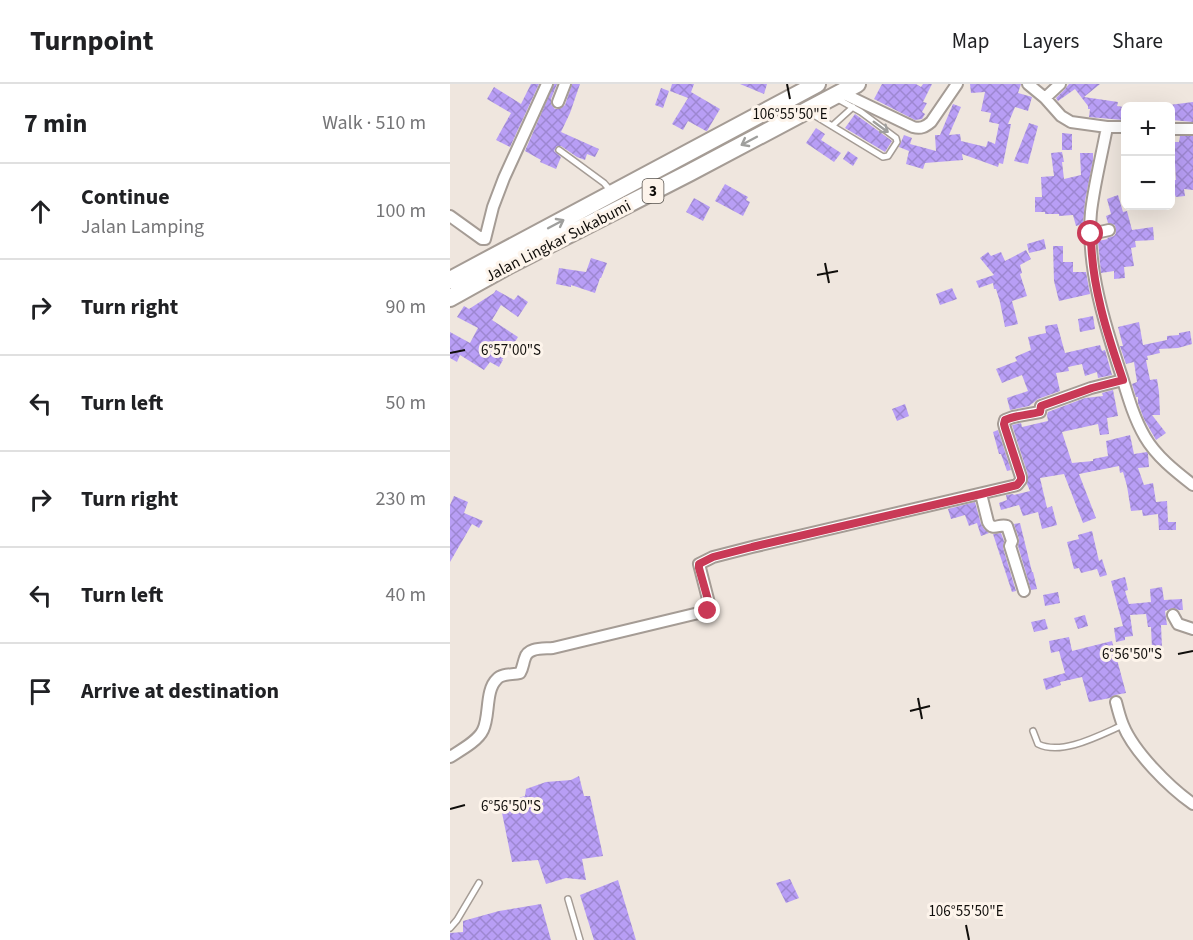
<!DOCTYPE html>
<meta charset="utf-8">
<style>
:root{--surface:#fff;--page:#f6f6f6;--text:#202124;--muted:#757577;--line:#e0e0e0}
body{margin:0;font-family:"Source Sans 3",sans-serif;background:var(--page);color:var(--text)}
.controls{position:absolute;right:18px;top:18px;display:grid;overflow:hidden;border-radius:9px;box-shadow:0 6px 24px #0002}
.controls button{width:54px;height:54px;display:grid;place-items:center;padding:0;border:0;border-bottom:2px solid var(--line);background:var(--surface);color:var(--text);font:30px sans-serif}
.stop{position:absolute;width:18px;height:18px;margin:-14px;border:4px solid #c93956;border-radius:50%;background:#fff}
.stop.end{background:#c93956;border-color:#fff;box-shadow:0 2px 6px #0008}
.list{margin:0;padding:0;list-style:none}
h2{display:flex;justify-content:space-between;align-items:center;height:78px;margin:0;padding:0 24px;font-size:26px}
h2 small{font-size:20px;font-weight:400;color:var(--muted)}
.list li{display:grid;grid-template-columns:39px 1fr auto;gap:18px;align-items:center;box-sizing:border-box;height:96px;padding:0 24px;border-top:2px solid var(--line)}
.list b{display:block;font-size:22px;white-space:nowrap}
.list p{margin:0;font-size:20px;white-space:nowrap;color:var(--muted)}
.list em{font-size:20px;font-style:normal;color:var(--muted)}
.icon{flex:none;width:33px;height:33px;fill:none;stroke:currentColor;stroke-width:2;stroke-linecap:round;stroke-linejoin:round}
.map{position:relative;flex:none;width:743px;height:856px;overflow:hidden}
header{display:flex;align-items:center;gap:36px;box-sizing:border-box;height:84px;padding:0 30px;background:var(--surface);border-bottom:2px solid var(--line)}
header strong{font-size:28px}
nav{display:flex;gap:33px;margin-inline-start:auto;font-size:21px}
main{display:flex}
aside{flex:1;background:var(--surface)}
.map>svg:first-child{display:block}
.building{fill:url(#building-cross-hatch)}
.lines{fill:none;stroke-linecap:round;stroke-linejoin:round}
.lane-casing{stroke:#a59c95;stroke-width:8}
.street-casing{stroke:#a59c95;stroke-width:14}
.primary-casing{stroke:#a59c95;stroke-width:20}
.lane{stroke:#fff;stroke-width:5}
.street{stroke:#fff;stroke-width:10}
.primary{stroke:#fff;stroke-width:16}
.oneway{stroke:#9f9f9d}
.route{stroke:#c93956;stroke-width:8}
.ticks{fill:none;stroke:#100e0b;stroke-width:2}
.labels{text-anchor:middle;dominant-baseline:central;stroke-width:6;stroke-linejoin:round;paint-order:stroke}
.shield{fill:#fdf4eb;stroke:#57534e;stroke-width:1.5}
.shield-label{font-size:15px;font-weight:bold;fill:#100e0b}
.street-label{font-size:16px;fill:#100e0b;stroke:#fdf4eb}
.ticks-label{font-size:15px;text-anchor:middle;fill:#100e0b;stroke:#fdf4eb;stroke-width:6;stroke-linejoin:round;paint-order:stroke}
</style>
<header>
<strong>Turnpoint</strong>
<nav><a>Map</a><a>Layers</a><a>Share</a></nav>
</header>
<main>
<aside>
<h2>7 min<small>Walk · 510 m</small></h2>
<ul class="list">
<li><svg class="icon" aria-label="ahead" viewBox="0 0 24 24"><path d="M12 20V5M6 11l6-6 6 6"/></svg><div><b>Continue</b><p>Jalan Lamping</p></div><em>100 m</em></li>
<li><svg class="icon" aria-label="right" viewBox="0 0 24 24"><path d="M7 20v-9h11M14 6l5 5-5 5"/></svg><div><b>Turn right</b></div><em>90 m</em></li>
<li><svg class="icon" aria-label="left" viewBox="0 0 24 24"><path d="M17 20v-9H6M10 6l-5 5 5 5"/></svg><div><b>Turn left</b></div><em>50 m</em></li>
<li><svg class="icon" aria-label="right" viewBox="0 0 24 24"><path d="M7 20v-9h11M14 6l5 5-5 5"/></svg><div><b>Turn right</b></div><em>230 m</em></li>
<li><svg class="icon" aria-label="left" viewBox="0 0 24 24"><path d="M17 20v-9H6M10 6l-5 5 5 5"/></svg><div><b>Turn left</b></div><em>40 m</em></li>
<li><svg class="icon" aria-label="arrive" viewBox="0 0 24 24"><path d="M6 21V4h12l-3 4 3 4H6"/></svg><div><b>Arrive at destination</b></div></li>
</ul>
</aside>
<div class="map">
<svg width="743" height="856" viewBox="0 0 743 856">
<defs>
<pattern id="building-cross-hatch" width="8" height="8" patternUnits="userSpaceOnUse" patternTransform="scale(1.5)"><rect width="8" height="8" fill="#b89ef5"/><path d="M0 0l8 8M0 8l8-8" fill="none" stroke="#9d87d1"/></pattern>
</defs>
<rect width="100%" height="100%" fill="#efe6de"/>
<path class="building" d="M81,0H89L60,63L46,56L61,29L37,15L44,3L71,20Z
M104,0H107L101,15V20L105,25H109L115,21L122,0H130L120,29L111,48L149,65L145,73L137,70L135,76L127,73L111,62H107L104,67L111,73L106,85L90,78L91,76L75,67Z
M222,0H244L240,11L241,8L270,25L257,47H256L238,37L233,46L222,40L238,14L220,7Z
M290,0H317L314,10Z
M432,0H466L471,3L473,0H482L473,18L477,19L472,28L475,30L472,35L465,36L424,15Z
M520,0H571L568,9L582,13L578,27L565,23L558,40H561L553,80L549,79L548,83L512,70L513,76L475,79L473,85L456,80L459,67L449,63L454,51L462,54L460,60L486,67L485,51H490L503,20L511,23L499,51L510,50L511,57L536,63L538,57L545,60L549,40L539,38L541,29L531,27L535,8L521,9Z
M619,0H650L634,13L668,18L667,22L674,23L673,36L639,33L640,25H638V22L625,5L608,17L606,14L615,5Z
M211,4L219,7L213,24L205,21Z
M743,18V38L722,36L719,21Z
M405,30L442,57L435,68L395,44Z
M579,39L588,42L578,80L564,77Z
M366,44L375,50L371,56L391,69L384,78L356,59Z
M612,49L622,50V66H612Z
M730,52H743V106L734,105L735,112L726,113L725,111L720,112V96H726L725,80L720,79V58H729Z
M398,67L408,74L403,82L393,75Z
M612,68L614,78H612L614,95L631,91L630,69H643V76L635,117L633,140L626,142L623,131L609,132V130H595V128H585V113H592L591,93L604,92L601,69Z
M275,100L298,113L296,116L300,118L293,132L265,117Z
M668,111L673,128L677,127L682,146L703,143L704,156L685,157L686,163L681,164L684,182L674,183L675,194L664,195V187L651,189L648,157L658,155L657,154L664,152L666,149L665,141L658,139L656,132L661,130L657,115Z
M244,114L260,123L253,137L236,128Z
M594,155L596,165L579,169L577,160Z
M603,162H613V178H623V188H636L640,210L609,217L604,197Z
M576,166L581,175L570,181L572,189L570,190L577,212L562,217L568,240L555,243L550,218L546,205H544L543,199L529,204L526,197L544,191L530,174L538,168L541,172L551,168L555,177Z
M141,174L157,179L151,194H150L145,209L121,201V203L106,200L109,184L136,188Z
M502,204L507,215L490,221L486,210Z
M46,206L64,216L68,211L78,218L68,233L51,221L42,236L68,253L61,264L52,276H53L49,283L40,278L34,286L10,271L7,278L0,274V248L20,259L28,244L7,233L14,222L19,225L44,209Z
M643,232L645,245L630,248L628,235Z
M689,238L693,261L717,256V252L729,251V249L740,247L742,260L728,264L709,265L710,269L697,272L698,276H696L700,296L707,295L709,308L710,331H702L716,349L706,356L694,335L688,319V313H686L682,300L687,298L684,278L676,280L670,262H673L668,243Z
M607,240L615,269L650,261L652,267L655,266L662,291L648,294L647,288L635,292L632,280L618,283L619,287L606,289L610,307L588,315L579,322L560,326L557,314L578,307L572,291L552,299L546,285L567,277L565,273L581,266L578,253L596,249L595,242Z
M663,306L668,332L657,334L659,350L650,351L648,340L612,348L622,379L643,377V375L658,372L656,357L680,351L684,370L697,368L698,370L699,383L688,384L694,401L703,399L706,418L717,417L718,438H726V446H709L708,430L693,432L692,426L681,427L677,402L673,388L670,389L669,382L629,390L646,434L633,439L614,390L590,394L597,424L602,422L607,441L592,445L588,428L573,432L569,421L551,426L549,419L557,416L556,411L563,410L564,411L580,407L577,400L578,391L562,341L571,339L572,343L598,337L597,331L598,328L635,314L653,312L652,309Z
M455,320L459,332L447,337L442,325Z
M548,346L561,386L557,387L551,370H549L543,348Z
M4,412L18,418L14,429L33,437L29,444L22,440L0,478V421Z
M525,418L531,440L534,445L539,449L531,452L527,439L519,442L515,431L501,435L498,425Z
M570,439L582,488H583L587,505L581,506L568,462L569,455L564,440Z
M642,447L649,477L652,475L657,491L650,493L647,485L631,489L629,484L624,485L617,458L629,455L628,451Z
M551,449L554,457L553,464L566,507L562,508L543,450Z
M675,493L678,506L675,507L679,520L701,518L700,505L712,503L714,516L732,515L733,526H729L723,524L715,527L717,541H711L712,564H702L701,543H698L696,530L680,531L683,552L675,553V556L666,558L664,544L673,542L661,497Z
M608,508L610,519L595,522L593,511Z
M635,531L638,542L628,545L624,534Z
M595,535L598,545L584,548L581,538Z
M619,553L622,567L662,557L676,609L665,611L660,614L639,618L632,593L610,598L611,601L596,606L593,595L615,589L609,567L601,569L599,557Z
M129,692L134,712H140L153,772L132,775L136,796L116,794L96,800L88,776L62,778L50,719L75,712L76,705L96,698L121,696Z
M340,795L349,814L336,819L326,799Z
M168,796L186,856H144L130,811Z
M91,820L101,856H0V849L13,848V837L49,827Z"/>
<g class="lines">
<g class="lane-casing">
<path id="lane" d="M359,28L433,73L438,72L447,58L446,54L411,28L386,14
M382,42L403,23
M109,66L154,99L160,106
M583,647L588,660C612,672 650,651 673,641
M118,815L130,856
M0,844L7,836L29,799"/>
</g>
<g class="street-casing">
<path id="street" d="M578,0L595,14L611,32L621,38L657,43H676
M390,8L463,43C471,45 475,43 481,38L507,0
M595,14L610,0
M108,18L115,0
M657,43C652,70 644,101 641,128C636,182 655,242 672,293C678,313 684,334 695,353C706,372 725,387 743,401
M720,45H743
M0,132L32,155H35L43,123L54,94L97,0
M641,150L659,146
M531,410L538,438C543,448 549,439 557,442L562,457L560,462L574,507
M723,531L728,540L743,545
M666,618C668,626 670,634 673,641C684,668 719,703 743,720
M0,673C11,666 28,657 33,646C40,632 35,606 47,595C52,589 63,591 70,589C73,584 73,579 75,574C78,563 93,565 103,564L257,527L260,523L249,480L263,473L302,463L567,401L571,396V393L555,344L554,340L555,336L563,333L590,328L591,322L641,304L673,296"/>
</g>
<g class="primary-casing">
<path id="primary" d="M0,196L367,0
M0,214L61,180L239,89L407,0"/>
</g>
<use href="#lane" class="lane"/>
<use href="#street" class="street"/>
<use href="#primary" class="primary"/>
</g>
<defs><path id="oneway-shaft" d="M-6 0H5M1.5-3L5.5 0L1.5 3" fill="none" stroke-width="1.6" stroke-linecap="round" stroke-linejoin="round" transform="scale(1.5)"/></defs>
<g class="oneway">
<use href="#oneway-shaft" transform="translate(431 43) rotate(36)"/>
<use href="#oneway-shaft" transform="translate(299 57) rotate(152)"/>
<use href="#oneway-shaft" transform="translate(106 140) rotate(-28)"/>
</g>
<g class="lines">
<path class="route" d="M258,527L260,523L249,484V480L263,473L302,463L531,410L567,401L571,396V393L555,344L554,340L555,336C566,331 579,331 590,328L591,322L642,304L673,296C657,250 641,200 641,150"/>
</g>
<path class="ticks" d="M337,0L340,15M375,179L379,199M367,191L388,187M0,269L15,266M728,570L743,567M468,614L472,635M460,627L480,622M0,725L15,721M516,841L519,856"/>
<g class="labels">
<rect class="shield" x="192.5" y="95" width="21" height="24" rx="4.5"/>
<g class="shield-label">
<text x="203" y="107">3</text>
</g>
<g class="street-label">
<text transform="translate(108 157) rotate(-27)">Jalan Lingkar Sukabumi</text>
</g>
</g>
<g class="ticks-label">
<text x="340" y="35">106°55'50"E</text>
<text x="61" y="271">6°57'00"S</text>
<text x="682" y="575">6°56'50"S</text>
<text x="61" y="727">6°56'50"S</text>
<text x="516" y="832">106°55'50"E</text>
</g>
</svg>
<div class="controls">
<button>+</button>
<button>−</button>
</div>
<div class="stop" style="left:641px;top:150px"></div>
<div class="stop end" style="left:258px;top:527px"></div>
</div>
</main>
